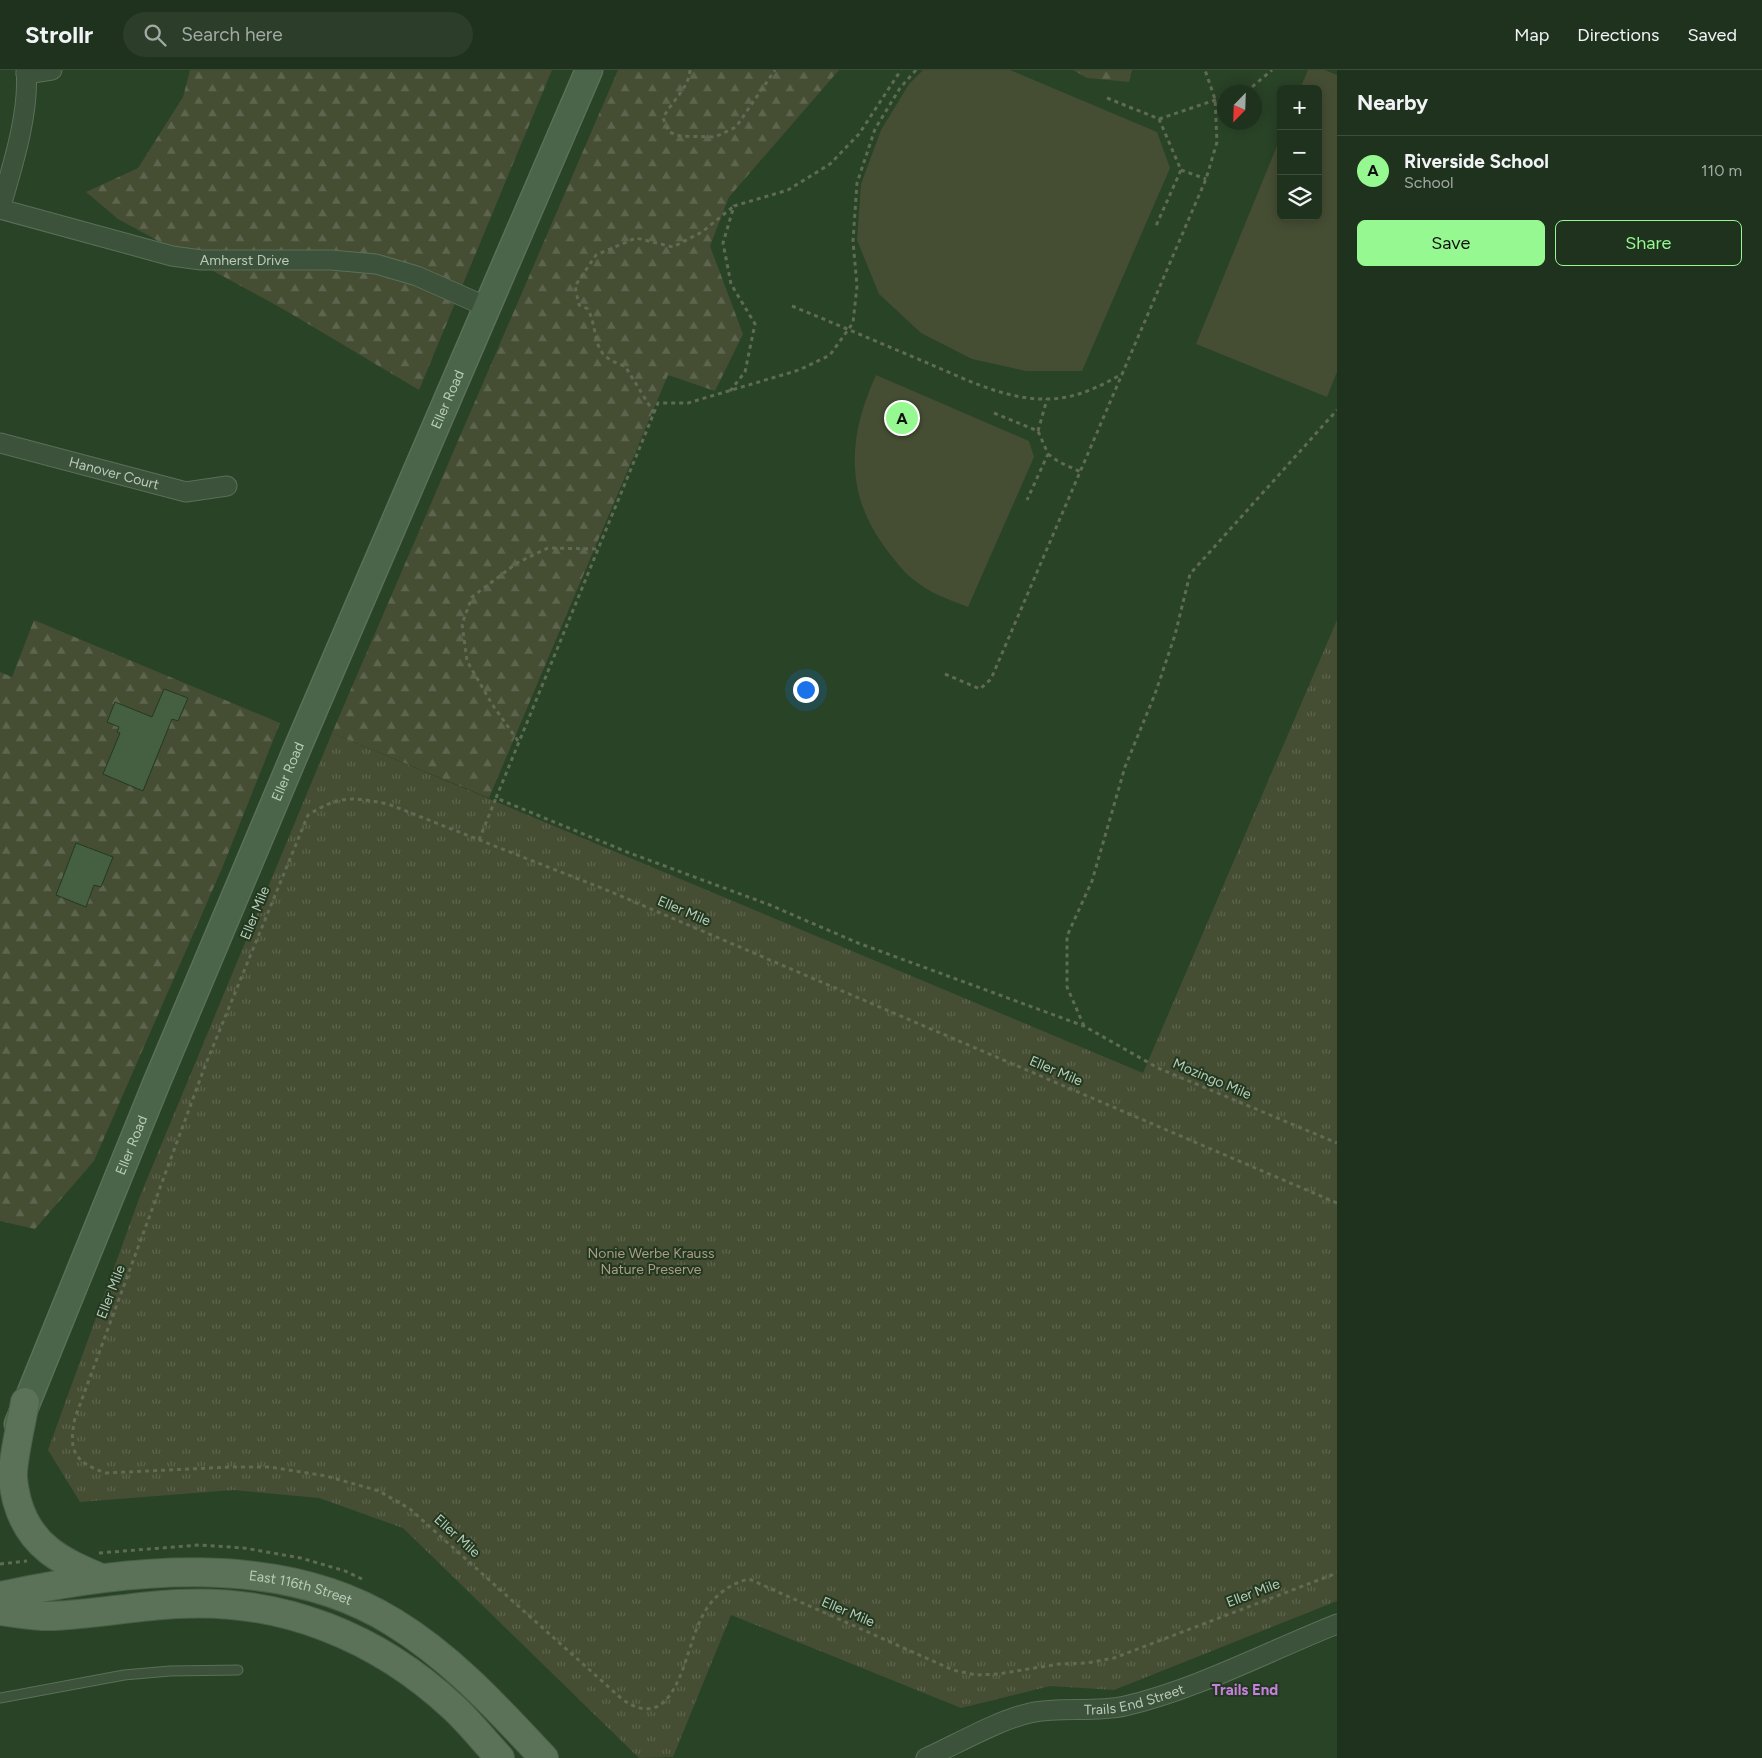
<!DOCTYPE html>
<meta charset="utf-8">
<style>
:root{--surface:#1f321d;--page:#2c3e2a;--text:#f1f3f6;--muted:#a1aaa4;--line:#3c4d3b;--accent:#96f891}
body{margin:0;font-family:Figtree,sans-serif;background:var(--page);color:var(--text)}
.controls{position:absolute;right:15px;top:15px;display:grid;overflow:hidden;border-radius:8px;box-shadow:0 2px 12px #0003}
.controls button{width:45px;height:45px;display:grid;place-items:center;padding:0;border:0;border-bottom:1px solid var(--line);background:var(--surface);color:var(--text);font:25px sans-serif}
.compass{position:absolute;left:1217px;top:15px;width:45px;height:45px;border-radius:50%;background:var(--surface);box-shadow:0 2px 12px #0003;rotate:203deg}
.you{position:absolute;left:805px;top:619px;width:18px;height:18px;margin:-12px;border:4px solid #fff;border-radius:50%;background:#1a73e8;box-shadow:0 0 0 8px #1a73e833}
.badge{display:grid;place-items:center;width:32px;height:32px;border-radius:50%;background:var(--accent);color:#111;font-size:16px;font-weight:700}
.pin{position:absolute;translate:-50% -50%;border:2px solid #fff;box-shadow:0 1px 5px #0006}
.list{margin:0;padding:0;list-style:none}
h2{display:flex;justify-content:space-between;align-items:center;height:65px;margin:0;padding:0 20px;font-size:21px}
h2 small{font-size:16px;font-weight:400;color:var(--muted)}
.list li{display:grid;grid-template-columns:32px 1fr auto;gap:15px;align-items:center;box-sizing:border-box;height:70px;padding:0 20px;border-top:1px solid var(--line)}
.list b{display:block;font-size:19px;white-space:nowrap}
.list p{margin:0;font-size:16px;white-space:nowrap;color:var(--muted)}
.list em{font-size:16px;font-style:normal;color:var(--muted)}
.actions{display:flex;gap:10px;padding:15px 20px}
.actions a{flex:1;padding:11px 0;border:1px solid var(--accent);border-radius:8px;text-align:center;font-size:18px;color:var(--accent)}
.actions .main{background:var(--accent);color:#111}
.icon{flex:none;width:28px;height:28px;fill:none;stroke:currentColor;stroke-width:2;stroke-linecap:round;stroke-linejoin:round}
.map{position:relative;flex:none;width:1337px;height:1688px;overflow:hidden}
header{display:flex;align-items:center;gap:30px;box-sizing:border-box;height:70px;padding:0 25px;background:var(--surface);border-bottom:1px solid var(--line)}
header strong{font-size:24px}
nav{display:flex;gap:28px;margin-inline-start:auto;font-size:18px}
.search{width:350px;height:45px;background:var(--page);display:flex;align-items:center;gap:12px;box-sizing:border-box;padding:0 18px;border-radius:28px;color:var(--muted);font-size:19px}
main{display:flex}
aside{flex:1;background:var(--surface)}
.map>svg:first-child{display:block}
.grass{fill:#454d33}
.forest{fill:url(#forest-firs)}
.park{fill:url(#park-tufts)}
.building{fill:#446041;stroke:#243a22}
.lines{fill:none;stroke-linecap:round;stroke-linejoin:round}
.lane-casing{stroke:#5b6f59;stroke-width:11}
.street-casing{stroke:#5b6f59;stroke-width:21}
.secondary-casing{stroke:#5b6f59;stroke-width:29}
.primary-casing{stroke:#495e48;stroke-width:30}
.path{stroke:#606b53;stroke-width:3;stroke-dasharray:4 4;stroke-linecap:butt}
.lane{stroke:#3d523b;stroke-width:9}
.street{stroke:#3d523b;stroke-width:19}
.secondary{stroke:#4a6549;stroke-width:26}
.primary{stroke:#5b7259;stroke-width:28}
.labels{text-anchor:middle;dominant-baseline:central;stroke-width:4;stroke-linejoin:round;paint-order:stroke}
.street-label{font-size:14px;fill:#b9ccb8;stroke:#223820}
.park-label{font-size:14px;fill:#ac9b85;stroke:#223820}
.neighbourhood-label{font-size:15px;font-weight:bold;fill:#c780dc;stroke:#223820}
</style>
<header>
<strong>Strollr</strong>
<div class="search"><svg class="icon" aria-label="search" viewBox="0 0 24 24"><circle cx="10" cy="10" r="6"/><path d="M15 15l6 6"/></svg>Search here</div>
<nav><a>Map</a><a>Directions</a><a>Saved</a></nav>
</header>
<main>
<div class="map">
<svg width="1337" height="1688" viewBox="0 0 1337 1688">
<defs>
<pattern id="forest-firs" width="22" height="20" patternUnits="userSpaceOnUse" patternTransform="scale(1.25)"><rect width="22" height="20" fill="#454d33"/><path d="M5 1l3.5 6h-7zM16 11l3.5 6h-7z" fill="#5e654e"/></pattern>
<pattern id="park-tufts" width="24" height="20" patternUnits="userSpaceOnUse" patternTransform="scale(1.25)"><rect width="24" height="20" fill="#454d33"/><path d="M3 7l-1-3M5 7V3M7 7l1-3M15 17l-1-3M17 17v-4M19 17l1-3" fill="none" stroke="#5e654e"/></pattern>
</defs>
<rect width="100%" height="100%" fill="#294327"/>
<path class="grass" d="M923,0H1010L1157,62L1170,98L1082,301H1026L972,289L921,263L879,224L857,170L861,114L881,60L909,14Z
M1308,0H1325L1337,5V302L1327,327L1196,274L1281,66V146H1318V19H1300Z
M876,305L1029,371L1034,387L968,537C950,530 929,523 914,510C903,502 894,489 886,479C844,423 848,366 876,305Z"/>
<path class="forest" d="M190,0H552L419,320L283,239L118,149L86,122L138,98L183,27Z
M618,0H839L729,127L710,176L743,264L715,321L668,305L489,728L332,663Z
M1073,0H1132L1129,12L1087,8Z
M34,550L280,653L223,796L94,1091L35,1159L0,1151V602L12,607Z"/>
<path class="park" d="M1337,550V1531L1114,1620L1050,1616L961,1638L731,1545L673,1687L639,1688L403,1458L319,1428L233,1420L80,1432L48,1380L140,1126L332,663L1143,1003Z"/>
<path class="building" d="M164,619L188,628L178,651L172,649L143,721L103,704L120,663L117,662L119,657L107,652L115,632L152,647Z
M76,773L113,787L101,817L94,815L86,837L56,825Z"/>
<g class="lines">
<g class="lane-casing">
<path id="lane" d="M0,1628L124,1605L170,1601L238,1600"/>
</g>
<g class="street-casing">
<g id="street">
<path d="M26,4L52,0"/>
<path id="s1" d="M0,139L172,186L201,190H331L376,194L417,206L487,237"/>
<path d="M0,139C12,98 30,42 26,0"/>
<path id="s2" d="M0,373L186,422L227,416"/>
<path id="s3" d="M926,1688C957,1674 998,1650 1030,1643C1062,1636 1093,1643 1125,1636C1195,1620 1269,1581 1337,1554"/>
</g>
</g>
<g class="secondary-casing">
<g id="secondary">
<path id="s4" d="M18,1354L156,1014L297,679L589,0"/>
</g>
</g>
<g class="primary-casing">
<g id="primary">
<path d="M25,1332C21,1355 15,1378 13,1401C12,1410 15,1422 17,1431C30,1477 61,1491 101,1508"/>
<path id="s5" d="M0,1526C125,1499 279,1481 393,1552C452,1588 497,1638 544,1688"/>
<path d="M0,1541C17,1543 36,1547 53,1546C95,1544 136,1536 178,1534C282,1528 378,1567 454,1638C470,1653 484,1671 500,1688"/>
</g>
</g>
<path class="path" d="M690,0C689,18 671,32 663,48L669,62L680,66L715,67L736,57L775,0
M916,0L900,18L875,59L857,113L853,171L857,216L853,253L830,285L799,300L688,333H658L496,728L627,782L770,835L858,873L1084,956L1158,998L1337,1073
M1246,22L1272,0
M1107,28L1159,49L1181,100L1155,158
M1159,49L1224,27
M1181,100L1206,109
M792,236C836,254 880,273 925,292C963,308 1005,330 1047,329C1075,329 1099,317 1122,304
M730,321L745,302L755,254L731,214L723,173L734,136L788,120L830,94L859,64L901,0
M654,343L625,296C589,285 601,268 588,239L579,235L575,216L596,185L636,168L673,177L702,162L734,136
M994,343L1038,361L1048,384L1027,430
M1038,361L1047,329
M1048,384L1059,392L1081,402
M945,604L980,619L991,609L1206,109L1217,72L1215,29L1205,0
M518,671L492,634L467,591L462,554L472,527L517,493L548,478L599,479
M479,770L496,728
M1084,956L1067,917V866L1092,811L1125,697L1155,624L1175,565L1190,504L1337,340
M1337,1133L609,821L388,734C352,727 340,725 308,745L205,996L75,1348C68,1381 74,1392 106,1403L231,1397H270L326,1406L379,1421L410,1439L622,1629C675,1667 684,1585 699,1553C709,1530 725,1515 749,1509L953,1600L976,1605L998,1604L1059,1594L1087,1593L1114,1588L1337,1503
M99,1483L199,1475L244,1478L301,1488L345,1501L362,1509
M0,1494L27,1491"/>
<use href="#lane" class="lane"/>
<use href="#street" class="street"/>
<use href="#secondary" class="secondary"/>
<use href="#primary" class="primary"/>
</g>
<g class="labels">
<g class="street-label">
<text stroke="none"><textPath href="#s1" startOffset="251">Amherst Drive</textPath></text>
<text stroke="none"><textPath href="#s4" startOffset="1111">Eller Road</textPath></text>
<text stroke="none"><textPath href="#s2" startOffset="118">Hanover Court</textPath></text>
<text stroke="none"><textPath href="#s4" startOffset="706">Eller Road</textPath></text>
<text transform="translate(684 841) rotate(23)">Eller Mile</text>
<text transform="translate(255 843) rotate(-68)">Eller Mile</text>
<text transform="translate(1056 1001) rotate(23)">Eller Mile</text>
<text transform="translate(1212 1009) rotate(23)">Mozingo Mile</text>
<text stroke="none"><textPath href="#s4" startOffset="301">Eller Road</textPath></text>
<text transform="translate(111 1222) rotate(-69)">Eller Mile</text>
<text transform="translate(457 1466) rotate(42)">Eller Mile</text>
<text stroke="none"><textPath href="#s5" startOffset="304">East 116th Street</textPath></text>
<text transform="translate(1253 1523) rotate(-21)">Eller Mile</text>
<text transform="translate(848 1542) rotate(23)">Eller Mile</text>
<text stroke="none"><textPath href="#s3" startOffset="219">Trails End Street</textPath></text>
</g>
<g class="park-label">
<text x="651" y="1183">Nonie Werbe Krauss<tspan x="651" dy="16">Nature Preserve</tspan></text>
</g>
<g class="neighbourhood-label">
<text x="1245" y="1620">Trails End</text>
</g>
</g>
</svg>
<div class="controls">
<button>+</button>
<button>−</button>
<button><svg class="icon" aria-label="layers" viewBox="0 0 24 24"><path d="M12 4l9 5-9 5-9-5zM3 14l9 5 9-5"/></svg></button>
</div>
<svg class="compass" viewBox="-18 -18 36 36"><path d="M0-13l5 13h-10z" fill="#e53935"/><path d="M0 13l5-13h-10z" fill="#a1aaa4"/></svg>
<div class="you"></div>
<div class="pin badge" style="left:902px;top:348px">A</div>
</div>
<aside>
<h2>Nearby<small></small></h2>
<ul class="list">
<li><span class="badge">A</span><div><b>Riverside School</b><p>School</p></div><em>110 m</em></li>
</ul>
<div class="actions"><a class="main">Save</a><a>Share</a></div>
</aside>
</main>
